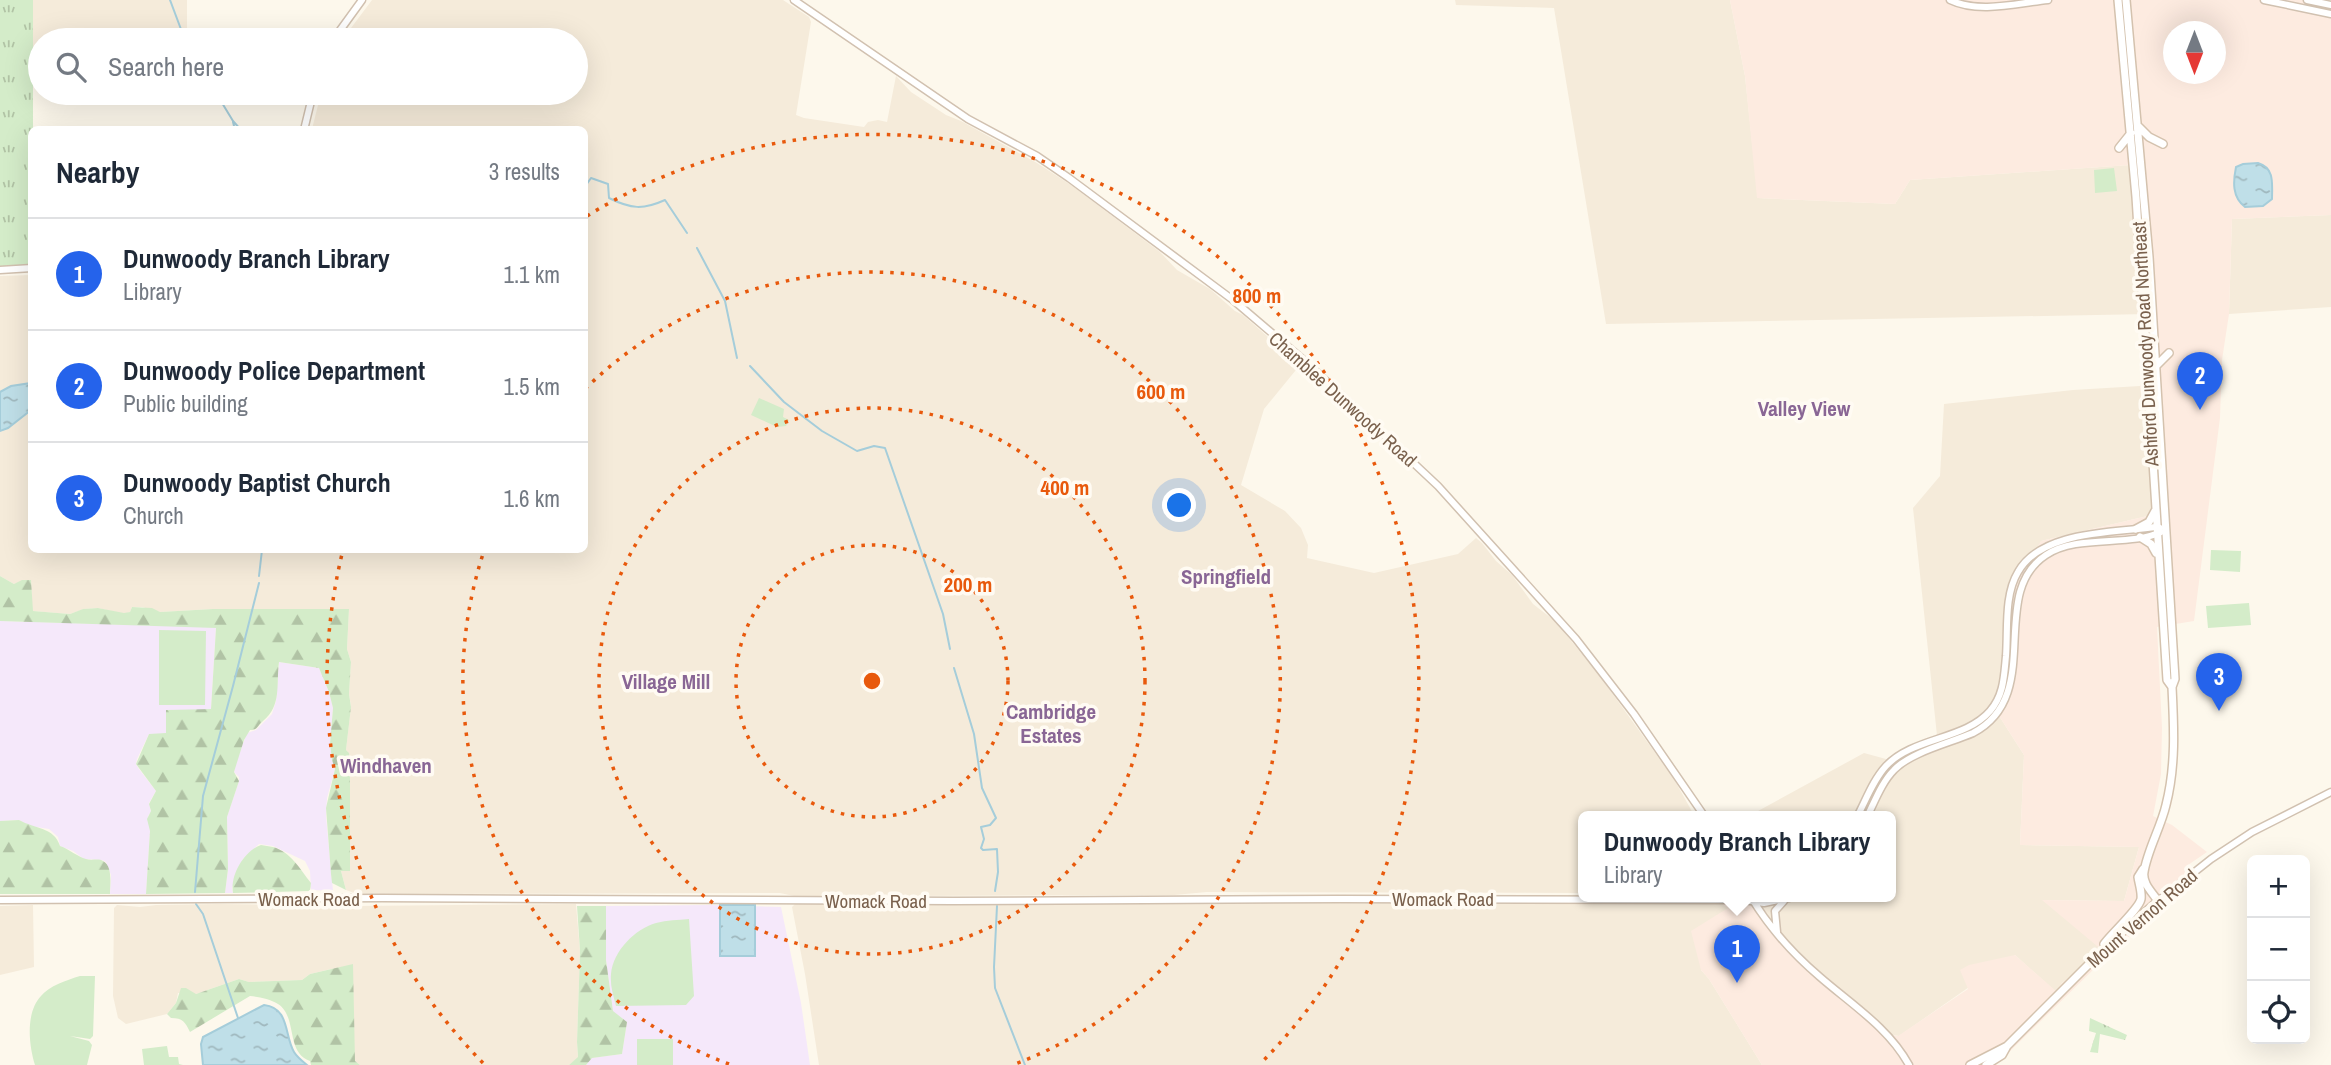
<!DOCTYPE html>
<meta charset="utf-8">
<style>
:root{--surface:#fff;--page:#f6f6f7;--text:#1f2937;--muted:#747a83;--line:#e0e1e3;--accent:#2563eb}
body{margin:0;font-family:"Archivo Narrow",sans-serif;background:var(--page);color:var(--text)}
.controls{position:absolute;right:21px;bottom:21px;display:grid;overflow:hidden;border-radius:10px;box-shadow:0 7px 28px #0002}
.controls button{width:63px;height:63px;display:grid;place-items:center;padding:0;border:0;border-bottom:2px solid var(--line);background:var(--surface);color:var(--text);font:35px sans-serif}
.compass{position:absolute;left:2163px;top:21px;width:63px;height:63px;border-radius:50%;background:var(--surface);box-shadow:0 7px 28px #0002;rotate:180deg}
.you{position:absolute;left:1180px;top:506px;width:24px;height:24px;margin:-18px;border:5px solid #fff;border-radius:50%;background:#1a73e8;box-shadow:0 0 0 10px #1a73e833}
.badge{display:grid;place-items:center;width:46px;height:46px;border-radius:50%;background:var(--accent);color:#fff;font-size:23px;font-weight:700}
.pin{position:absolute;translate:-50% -58px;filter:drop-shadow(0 2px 4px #0008)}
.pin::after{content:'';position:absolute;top:37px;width:24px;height:21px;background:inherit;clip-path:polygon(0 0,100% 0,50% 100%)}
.popup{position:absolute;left:1578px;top:811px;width:318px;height:91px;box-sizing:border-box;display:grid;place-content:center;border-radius:10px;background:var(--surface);filter:drop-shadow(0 2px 5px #0005);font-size:23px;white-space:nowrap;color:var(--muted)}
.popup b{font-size:26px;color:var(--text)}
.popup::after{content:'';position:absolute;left:50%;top:100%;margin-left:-14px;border:14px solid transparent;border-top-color:var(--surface)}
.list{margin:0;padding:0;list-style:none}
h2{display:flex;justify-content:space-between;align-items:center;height:91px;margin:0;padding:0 28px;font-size:30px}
h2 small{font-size:23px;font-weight:400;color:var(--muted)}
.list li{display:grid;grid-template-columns:46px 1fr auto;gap:21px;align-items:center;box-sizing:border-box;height:112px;padding:0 28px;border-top:2px solid var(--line)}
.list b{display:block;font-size:26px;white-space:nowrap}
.list p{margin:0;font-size:23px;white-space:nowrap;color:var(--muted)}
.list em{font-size:23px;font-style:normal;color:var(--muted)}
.icon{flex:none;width:38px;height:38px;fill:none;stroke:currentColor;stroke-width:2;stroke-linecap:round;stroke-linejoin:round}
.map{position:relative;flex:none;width:2331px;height:1065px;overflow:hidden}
.search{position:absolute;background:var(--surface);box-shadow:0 7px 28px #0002;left:28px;top:28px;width:560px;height:77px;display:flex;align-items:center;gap:18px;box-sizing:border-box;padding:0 24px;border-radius:38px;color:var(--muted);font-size:26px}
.panel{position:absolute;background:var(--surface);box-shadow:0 7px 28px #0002;left:28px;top:126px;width:560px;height:427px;border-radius:10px}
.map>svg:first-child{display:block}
.residential{fill:#f5ebda}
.commercial{fill:#fdebe0;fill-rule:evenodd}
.education{fill:#f5e8fa}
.green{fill:#d4ecc9}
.forest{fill:url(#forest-firs)}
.park{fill:url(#park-tufts)}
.water{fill:url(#water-ripples);stroke:#a5cdda;stroke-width:2}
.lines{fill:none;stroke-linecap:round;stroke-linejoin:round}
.stream{stroke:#a5cdda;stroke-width:2}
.tertiary-casing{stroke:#d1c1b0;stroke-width:9}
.secondary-casing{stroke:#d4c2ae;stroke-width:10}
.tertiary{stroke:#fff;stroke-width:6}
.secondary{stroke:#fff;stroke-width:7}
.ring{fill:none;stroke:#e8590c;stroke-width:3.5;stroke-dasharray:3.5 7}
.labels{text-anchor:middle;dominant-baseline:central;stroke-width:7;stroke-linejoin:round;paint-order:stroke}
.street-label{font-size:19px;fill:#7a614d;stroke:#fffbf3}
.neighbourhood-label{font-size:21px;font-weight:bold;fill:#896695;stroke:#fffbf3}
.centre{fill:#e8590c;stroke:#fffbf3;stroke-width:3.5}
.ring-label{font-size:21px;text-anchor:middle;font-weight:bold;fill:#e8590c;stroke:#fffbf3;stroke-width:7;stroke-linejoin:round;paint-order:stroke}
</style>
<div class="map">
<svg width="2331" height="1065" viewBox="0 0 2331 1065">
<defs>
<pattern id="forest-firs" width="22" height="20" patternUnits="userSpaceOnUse" patternTransform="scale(1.75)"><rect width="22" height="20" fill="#d4ecc9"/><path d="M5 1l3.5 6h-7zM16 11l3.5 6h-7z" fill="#b1c3a5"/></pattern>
<pattern id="park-tufts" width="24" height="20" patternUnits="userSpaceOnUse" patternTransform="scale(1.75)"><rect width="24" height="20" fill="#d4ecc9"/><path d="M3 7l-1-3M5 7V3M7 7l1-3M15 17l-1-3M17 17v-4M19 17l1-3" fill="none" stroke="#b1c3a5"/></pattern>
<pattern id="water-ripples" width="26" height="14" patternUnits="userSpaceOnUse" patternTransform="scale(1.75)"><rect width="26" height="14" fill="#bfdfe8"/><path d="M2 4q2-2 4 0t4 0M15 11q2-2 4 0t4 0" fill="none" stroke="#a0b8be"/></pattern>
</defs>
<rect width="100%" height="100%" fill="#fdf8ec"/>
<path class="residential" d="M33,0H187V40H40V85H32Z
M372,0H783L809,17L811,22L796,115L804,118L864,127L868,122L878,120L887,122L896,76L911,92L946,115L961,121L1037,163L1074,187L1160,252L1177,270L1210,289L1235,311L1243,315L1300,365L1264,409L1241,485L1285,511L1301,528L1308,545L1307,558L1374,573L1458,554L1476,538L1482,543L1496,561L1512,575L1533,604L1555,621L1599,675L1674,779L1695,817H1583V893L1207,892L1174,895L901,896H794L780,893L357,894L346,890L341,871L350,870V761L349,754L346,750L351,706L349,694L351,662L347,649L349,609H213L160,612L142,607H132L130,612L124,614L98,608L84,609L70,614L32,611L31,580L14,584L0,576V276L31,275L32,550H584V130L312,129L321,93H576V40H342Z
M1455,0H1730L1745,76L1758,198L1895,204L1910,180L2130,165L2144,229L2148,314L1606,324L1554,8L1456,5Z
M2331,215V307L2229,314L2232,219Z
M2140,386L2156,514L2041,541L2006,681L1994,708L2024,755L2020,845L2139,847L2124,901L2043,900L2103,950L2062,983L2056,992L2015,955L1899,1036L1886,1034L1808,969L1781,936L1755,897H1891V817H1747L1864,753L1897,762L1938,745L1913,508L1940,476L1944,404L2073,390Z
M1277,903L1722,904L1729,907L1701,970L1709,979L1762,1065H819L805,974L792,907L795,904Z
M219,904L357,906L576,904L580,951L577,1042L578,1058L569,1065H360L355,1061L331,969L310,974L302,980L249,982L239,979L196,994L178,993L176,1003L167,1014L126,1024L118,1018L113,996L114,908L117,905L140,907L156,905Z
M33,905L34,967L0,975V906Z"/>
<path class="commercial" d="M1730,0H2331V215L2232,219L2229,314L2222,360L2220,418L2194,621L2157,627L2162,728L2161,774L2153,816L2172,825L2207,852L2188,865L2193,880L2182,888L2098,965L1996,1065H1762L1709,979L1701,970L1691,931L1728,908L1710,897H1755L1781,936L1808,969L1886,1034L1898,1036L1968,989L1960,970L1969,965L2015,955L2056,991L2062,983L2103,951L2042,900L2124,901L2139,847L2020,845L2024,755L1994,708L2006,681V625L2017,580L2041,541L2156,514L2140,386L2151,359L2152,340L2148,314L2144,229L2130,165L1910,180L1895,204L1757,198L1745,76ZM2174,32H2216V74H2174Z"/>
<path class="education" d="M0,621L216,627L211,709L166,734H149L137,759L136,764L139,769L156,791L149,803L151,812L148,816L150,831L146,894H110L111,875L106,862L102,860L84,859L73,851L60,846L58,837L49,829L30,826L19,820L0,821Z
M279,662L319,668L329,692L333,708L330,744L332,760L335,769L327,798L326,816L333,891L311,890L310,871L305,861L273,846L259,844L243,859L232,888L233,893H225L228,869L227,817L239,781V777L234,772L236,762L247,733L256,730L272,714L276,701Z
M710,905L781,907L801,1003L810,1065H586L591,1058L622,1054L627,1022L613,1012L606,960V906Z"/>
<path class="green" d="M2114,168L2117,191L2095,193L2094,170Z
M759,398L784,409L783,417L789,420L786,426L777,427L751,415Z
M2211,550L2241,551L2240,572L2210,570Z
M2249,603L2251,625L2208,628L2206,606Z
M159,630L206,631L205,705H159Z
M689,919L694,996L686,1005L616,1006C613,995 610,985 611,974C613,951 635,929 656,923C667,920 678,920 689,919Z
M80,976H95L93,1036L90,1039L70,1036L89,1041L92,1045L87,1065H35C29,1046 25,1013 41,996C49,986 67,980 80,976Z
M637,1039H673V1065H637Z
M167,1046L169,1057H178L179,1064L183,1065H144L142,1049Z"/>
<path class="forest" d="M0,576L14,584L22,580H31L33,611L70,614L83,609L98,608L124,613L130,612L132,607L152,608L160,612L213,609H349L347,649L351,662L349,694L351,707L346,750L349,753L350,761V871H341L346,890L332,883L331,874L326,808L335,769L332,760L330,744L333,708L329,692L319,668L279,662C276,684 282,706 263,721C257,726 258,730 250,730L244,740L234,772L239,781L227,817L228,869L225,893L146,894L150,831L147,819L151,811L149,804L156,791L136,764L149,734L166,733V710L211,709L216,628L0,621Z
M19,820C35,829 54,827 60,846C69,849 78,857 86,859C91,861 99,858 103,861C113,866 110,885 110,894H0V821Z
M261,845C265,846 269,846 273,847C291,852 300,869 311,883L310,891L233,893C230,875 244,851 261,845Z
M577,906H606V960L613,1011L627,1022L622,1054L592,1058L586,1065H569L578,1057L577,1042L580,951Z
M353,964L355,1061L360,1065H311L310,1061C285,1052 298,1017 278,1004C270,999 259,997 250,996L190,1032C185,1022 183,1018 171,1018L167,1014L176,1003L181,988H186L196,994L239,979L249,982L302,980L310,974Z"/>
<path class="park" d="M0,0H33V129L32,130L31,267L0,268Z
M2090,1018L2127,1035L2125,1040L2100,1034L2098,1053L2090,1052L2096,1033L2089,1031Z"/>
<path class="water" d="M2258,163C2275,168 2272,184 2272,199L2263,206L2245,207C2232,197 2233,182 2236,167L2243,164Z
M31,383V410L8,428L0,431V392L11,386Z
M720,905H755V956H720Z
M264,1005C290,1008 284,1035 294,1052C297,1057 302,1061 307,1065H203L201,1044L203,1037Z"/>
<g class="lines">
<path class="stream" d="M170,0L185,40
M216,93L233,121L241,130
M233,122L235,130
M584,188L591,178L608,184L609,198C631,209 643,210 665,200L687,233
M697,248L725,301L737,358
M750,366L784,402L822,431L857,451L874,446L885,448L943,614L950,649
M259,576L262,550
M954,668L974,734L982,788L996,818L990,825L981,827L984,839L981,848L983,850L997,849L998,872L995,891
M195,892L203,796L233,686L259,583
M196,904L203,914L238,1018
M997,906L994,967L995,988L1025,1065"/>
<g class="tertiary-casing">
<path id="tertiary" d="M794,0L968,119L1037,156L1069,178L1233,300L1307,363L1438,486L1576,639L1634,714L1705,817
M1950,0C1979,14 2018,3 2048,0
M2264,0L2331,14
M2307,0L2331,5
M333,40L362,0
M304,130L313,93
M0,270L32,268
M1857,817C1866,800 1873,780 1886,766C1913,737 1965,740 1990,711C2004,695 2004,676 2006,656C2008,630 2004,595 2018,572C2042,530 2114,533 2156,527L2160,528
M1867,817C1875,801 1882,782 1894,770C1911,752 1950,743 1973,733C2046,695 1986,594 2046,555C2077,534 2130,547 2161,532
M1752,899C1770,928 1794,955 1820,977C1851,1004 1889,1028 1909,1065
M0,900L382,898L953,901L1340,899L1744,900L1764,903L1793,897
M2158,901L2211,859L2252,832L2331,792
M1777,932L1775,911L1784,901"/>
</g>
<g class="secondary-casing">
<path id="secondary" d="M2118,0L2136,197L2167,680L2172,687
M2139,127L2149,137L2163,144
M2119,148L2131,133
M2156,366L2169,353
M2136,529L2149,522L2155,511
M2140,537L2151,544L2156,553
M2104,944C2112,933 2139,909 2141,899C2142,892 2139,884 2138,877L2143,869
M1970,1065L2007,1046L2113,940L2158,901C2152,892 2142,883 2144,872C2147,851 2161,827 2166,805C2176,766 2174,727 2172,687L2175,679L2149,257L2126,0
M1986,1065L2002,1055L2007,1046"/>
</g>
<use href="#tertiary" class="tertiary"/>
<use href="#secondary" class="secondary"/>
</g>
<g class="ring">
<circle cx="872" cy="681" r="136"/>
<circle cx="872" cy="681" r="273"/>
<path d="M729 1064A409 409 0 0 1 484 551M585 389A409 409 0 1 1 1015 1064"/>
<path d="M483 1063A545 545 0 0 1 342 554M587 216A545 545 0 0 1 1261 1063"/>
</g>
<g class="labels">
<g class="street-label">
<text transform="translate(2145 344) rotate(-93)">Ashford Dunwoody Road Northeast</text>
<text transform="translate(1343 399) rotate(42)">Chamblee Dunwoody Road</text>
<text x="309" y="899">Womack Road</text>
<text x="1443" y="899">Womack Road</text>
<text x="876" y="901">Womack Road</text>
<text transform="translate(2142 918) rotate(-41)">Mount Vernon Road</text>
</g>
<g class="neighbourhood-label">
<text x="1804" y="408">Valley View</text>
<text x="1226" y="576">Springfield</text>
<text x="666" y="681">Village Mill</text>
<text x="1051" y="711">Cambridge<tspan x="1051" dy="24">Estates</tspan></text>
<text x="386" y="765">Windhaven</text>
</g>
</g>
<circle cx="872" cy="681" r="10" class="centre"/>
<g class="ring-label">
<text x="1257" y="303">800 m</text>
<text x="1161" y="399">600 m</text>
<text x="1065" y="495">400 m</text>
<text x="968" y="592">200 m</text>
</g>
</svg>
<div class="controls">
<button>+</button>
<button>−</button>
<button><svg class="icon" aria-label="locate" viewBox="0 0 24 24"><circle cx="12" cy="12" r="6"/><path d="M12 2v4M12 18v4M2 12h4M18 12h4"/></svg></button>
</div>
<svg class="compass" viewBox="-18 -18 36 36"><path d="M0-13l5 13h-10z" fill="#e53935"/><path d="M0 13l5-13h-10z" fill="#747a83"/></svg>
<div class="you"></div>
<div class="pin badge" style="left:1737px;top:983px">1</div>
<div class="popup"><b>Dunwoody Branch Library</b>Library</div>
<div class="pin badge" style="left:2200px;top:410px">2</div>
<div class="pin badge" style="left:2219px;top:711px">3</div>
<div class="search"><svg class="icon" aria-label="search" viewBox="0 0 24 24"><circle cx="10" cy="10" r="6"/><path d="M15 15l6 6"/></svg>Search here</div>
<section class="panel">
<h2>Nearby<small>3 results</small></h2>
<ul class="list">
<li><span class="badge">1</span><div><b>Dunwoody Branch Library</b><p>Library</p></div><em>1.1 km</em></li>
<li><span class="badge">2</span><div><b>Dunwoody Police Department</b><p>Public building</p></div><em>1.5 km</em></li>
<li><span class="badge">3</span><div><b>Dunwoody Baptist Church</b><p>Church</p></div><em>1.6 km</em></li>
</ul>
</section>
</div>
